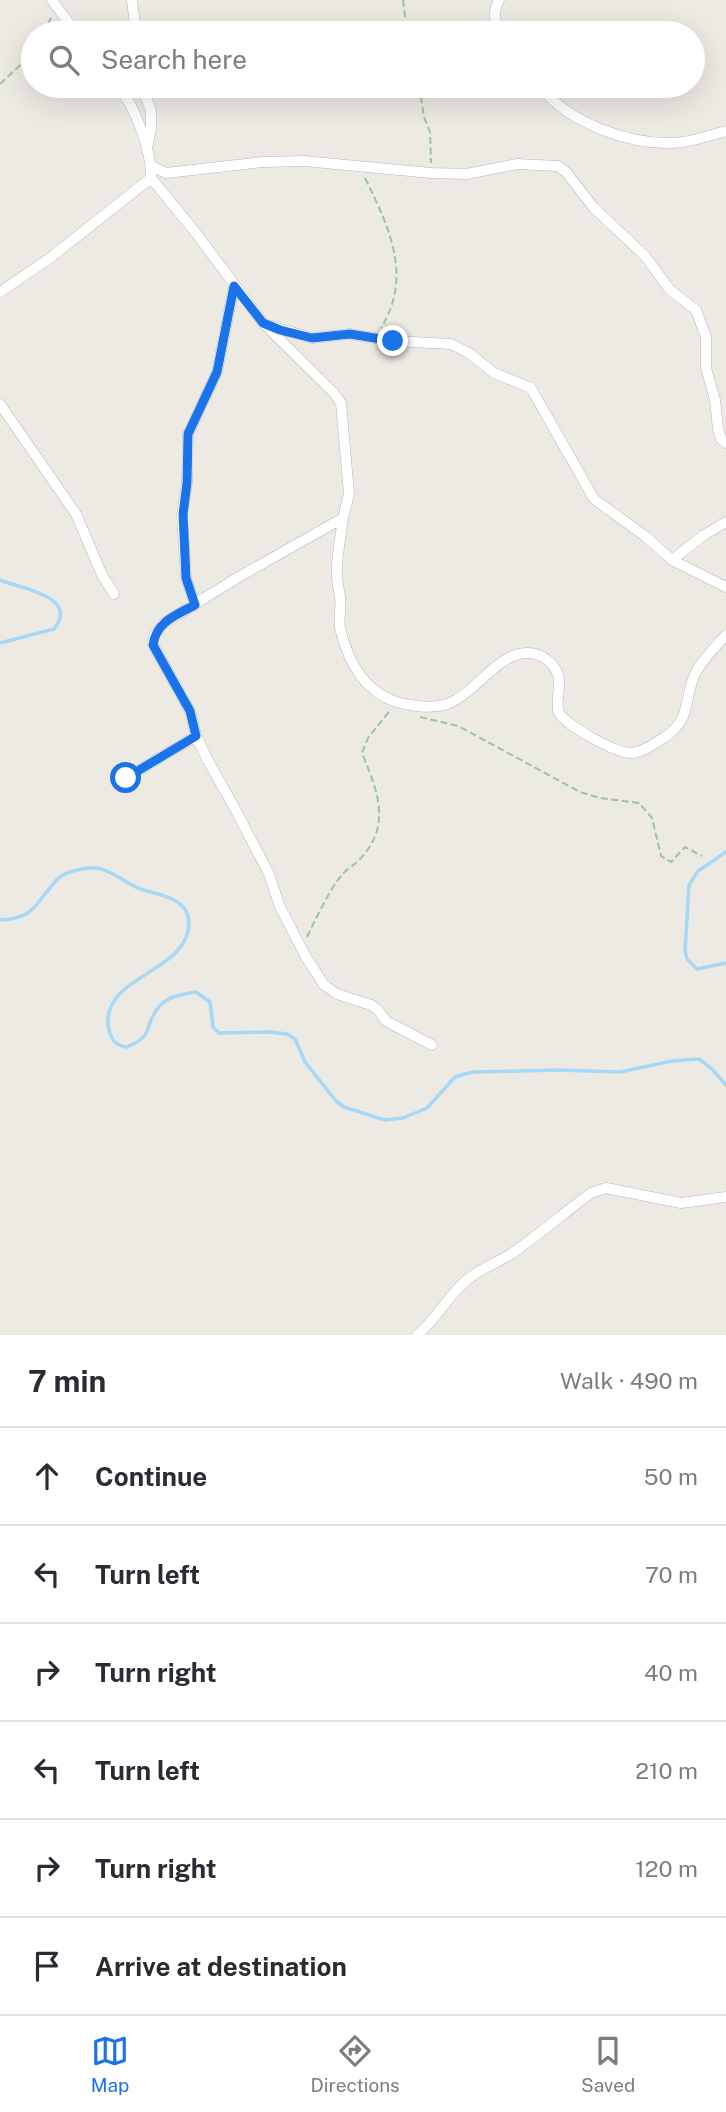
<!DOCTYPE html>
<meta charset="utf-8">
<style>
:root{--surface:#fff;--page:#f2f2f3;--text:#2b2b33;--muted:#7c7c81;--line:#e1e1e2;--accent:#1a73e8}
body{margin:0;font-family:"Public Sans",sans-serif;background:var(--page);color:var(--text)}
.stop{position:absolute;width:21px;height:21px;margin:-16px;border:5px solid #1a73e8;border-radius:50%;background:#fff}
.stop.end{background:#1a73e8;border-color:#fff;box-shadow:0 2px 7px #0008}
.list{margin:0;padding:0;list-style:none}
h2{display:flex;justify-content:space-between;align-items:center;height:91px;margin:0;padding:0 28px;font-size:30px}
h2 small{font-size:23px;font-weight:400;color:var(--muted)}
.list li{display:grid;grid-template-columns:46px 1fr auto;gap:21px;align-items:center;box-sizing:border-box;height:98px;padding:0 28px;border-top:2px solid var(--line)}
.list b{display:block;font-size:26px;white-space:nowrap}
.list em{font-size:23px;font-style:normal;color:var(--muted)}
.icon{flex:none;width:38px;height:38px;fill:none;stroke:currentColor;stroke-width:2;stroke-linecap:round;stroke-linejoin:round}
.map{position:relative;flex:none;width:726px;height:1335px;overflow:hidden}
.search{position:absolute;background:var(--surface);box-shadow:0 7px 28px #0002;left:21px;right:21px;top:21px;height:77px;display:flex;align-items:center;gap:18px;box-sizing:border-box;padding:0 24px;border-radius:38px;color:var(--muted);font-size:26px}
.sheet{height:679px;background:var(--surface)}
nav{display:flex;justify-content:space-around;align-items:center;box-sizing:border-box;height:98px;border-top:2px solid var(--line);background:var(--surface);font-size:19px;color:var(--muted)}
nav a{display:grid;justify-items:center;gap:4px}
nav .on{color:var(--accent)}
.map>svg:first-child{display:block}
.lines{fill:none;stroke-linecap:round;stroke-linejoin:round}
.stream{stroke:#a6d8f8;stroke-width:3.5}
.minor-casing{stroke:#b5b8bc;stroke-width:11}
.path{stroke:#9bc3a4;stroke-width:2;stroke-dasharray:7 3.5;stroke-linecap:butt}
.minor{stroke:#fff;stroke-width:10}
.route{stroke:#1a73e8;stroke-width:9}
</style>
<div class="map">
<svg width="726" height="1335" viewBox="0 0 726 1335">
<rect width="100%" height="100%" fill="#eceae2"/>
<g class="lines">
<path class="stream" d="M0,580C19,588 80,596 54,629L0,643
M726,852L698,871L689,885L685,951L687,959L697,969L726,963
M0,920C32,918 32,909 50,888C53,884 57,879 61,876C70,871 86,867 97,868C114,871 125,883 140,889C158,895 188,897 189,922C190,974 97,975 109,1030C112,1041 116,1045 126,1047C131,1045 137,1043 141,1039C148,1034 148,1027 151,1020C160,998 175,995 196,992L210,1002L213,1027L219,1033L270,1032L287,1034L295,1039L305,1062L336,1101L344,1107L385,1120L403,1118L427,1108L455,1077L472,1072L559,1070L620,1072L672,1061L699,1059L712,1069L726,1085"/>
<g class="minor-casing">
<path id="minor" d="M52,0L76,33
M132,0L136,33
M499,0C492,14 494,20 501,33
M118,86C135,106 152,152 151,178L196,233L263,323L334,393L341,403L349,494L343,518L237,578L164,623L154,636L153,645L190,711L196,736L207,759L234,807L269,874L280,907L306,957L324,985L337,994L371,1005L378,1010L386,1021L432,1045
M142,86L151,111V129L147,148
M540,86C569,124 635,148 683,142C697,140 712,135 726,131
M151,166L166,173L263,162L304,161L431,173L467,174L517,164L558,166L566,172L594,208L645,256L670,290L696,310L706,337V368L715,400L718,429L721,439L726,443
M0,292L50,258L151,178
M267,325L312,338L350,334L393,341L451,344L469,353L494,373L531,388L594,499L645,536L672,560L726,587
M0,404L76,514L102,575L114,594
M343,518C341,534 338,550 337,565C336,576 338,586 340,597C342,607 338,618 340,628C348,663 367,697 405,704C421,707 436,709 452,702C476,691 498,654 526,653C542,652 558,665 559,681C560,691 555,704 559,713C566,725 618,755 632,753C644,752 655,743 665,737C693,718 683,697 696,672C704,658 716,646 726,635
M672,560L704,535L726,522
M195,605L186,578L182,515L187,483L188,434L217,372L234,286
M126,778L196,736
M417,1335C437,1319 448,1295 468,1279C482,1268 499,1262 514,1252C541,1233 565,1212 591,1193L606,1188L681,1203L726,1197"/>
</g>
<path class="path" d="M403,0L407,33
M44,33L51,18
M0,84L33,53
M419,86L424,117L430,132L431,163
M365,178C389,227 413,276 381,328
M420,717L458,726L580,792L600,798L639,803L652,818L661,856L671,862L685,847L702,856
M307,937C315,920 330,889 341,876C346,869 355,865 361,858C392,824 377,790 362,753L368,738L391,709"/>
<use href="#minor" class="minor"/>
</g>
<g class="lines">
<path class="route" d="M126,778L196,736L190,711L153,645C156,622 176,615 195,605L186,578L183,514L187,483L188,434L217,372L234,286L263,323L280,330L312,338L350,334L393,341"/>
</g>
</svg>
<div class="stop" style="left:126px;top:778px"></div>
<div class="stop end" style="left:393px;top:341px"></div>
<div class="search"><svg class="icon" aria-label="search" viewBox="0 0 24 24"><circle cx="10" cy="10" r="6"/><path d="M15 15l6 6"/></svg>Search here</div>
</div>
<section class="sheet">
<h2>7 min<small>Walk · 490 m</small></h2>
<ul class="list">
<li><svg class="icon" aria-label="ahead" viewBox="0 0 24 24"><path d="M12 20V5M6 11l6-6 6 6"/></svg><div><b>Continue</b></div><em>50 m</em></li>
<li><svg class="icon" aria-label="left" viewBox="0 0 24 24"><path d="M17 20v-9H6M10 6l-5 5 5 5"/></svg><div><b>Turn left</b></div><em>70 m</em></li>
<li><svg class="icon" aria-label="right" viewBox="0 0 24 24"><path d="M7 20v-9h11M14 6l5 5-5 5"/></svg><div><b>Turn right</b></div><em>40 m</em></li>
<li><svg class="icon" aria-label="left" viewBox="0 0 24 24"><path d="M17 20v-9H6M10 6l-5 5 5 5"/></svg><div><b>Turn left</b></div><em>210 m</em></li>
<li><svg class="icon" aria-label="right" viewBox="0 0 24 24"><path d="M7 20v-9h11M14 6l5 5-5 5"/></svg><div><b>Turn right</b></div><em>120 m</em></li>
<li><svg class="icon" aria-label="arrive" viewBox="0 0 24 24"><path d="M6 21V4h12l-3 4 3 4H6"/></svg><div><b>Arrive at destination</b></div></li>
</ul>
</section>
<nav>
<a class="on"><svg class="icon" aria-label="map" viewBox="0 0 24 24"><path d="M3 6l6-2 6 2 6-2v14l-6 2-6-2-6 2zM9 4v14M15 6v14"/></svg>Map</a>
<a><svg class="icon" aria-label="directions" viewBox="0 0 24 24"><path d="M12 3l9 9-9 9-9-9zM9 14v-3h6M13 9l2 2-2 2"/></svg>Directions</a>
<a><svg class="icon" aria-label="saved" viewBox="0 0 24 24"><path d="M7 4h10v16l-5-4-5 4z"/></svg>Saved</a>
</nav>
